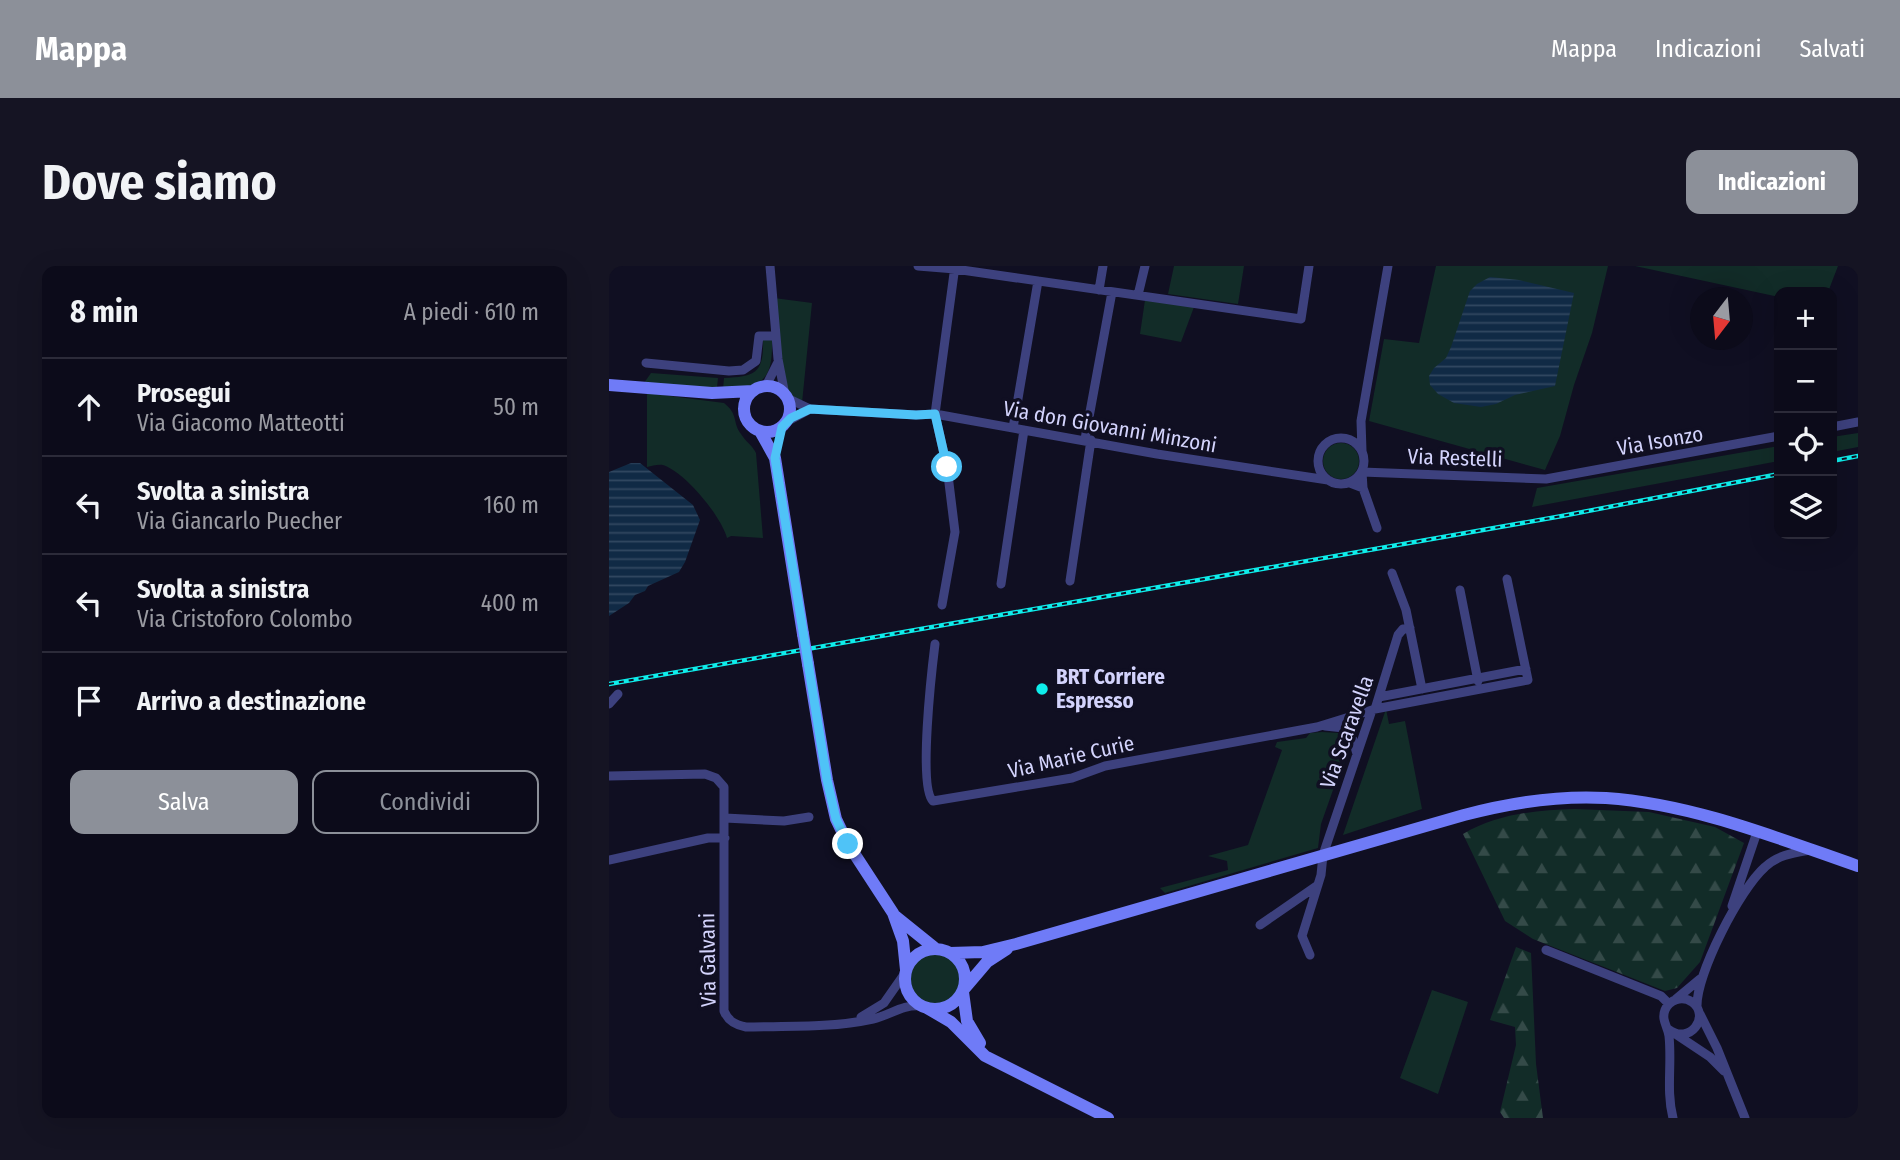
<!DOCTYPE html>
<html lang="it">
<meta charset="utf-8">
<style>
:root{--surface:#0c0b1a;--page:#151423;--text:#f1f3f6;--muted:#9a9ba2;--line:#2c2b39;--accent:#8c9099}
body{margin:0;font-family:"Fira Sans Condensed",sans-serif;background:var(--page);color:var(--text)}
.controls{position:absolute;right:21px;top:21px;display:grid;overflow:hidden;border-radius:14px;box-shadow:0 7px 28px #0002}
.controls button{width:63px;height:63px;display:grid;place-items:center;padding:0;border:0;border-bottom:2px solid var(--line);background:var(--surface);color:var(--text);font:35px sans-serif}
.compass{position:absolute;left:1081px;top:21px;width:63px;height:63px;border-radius:50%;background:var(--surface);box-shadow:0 7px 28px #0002;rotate:196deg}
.stop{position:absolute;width:21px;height:21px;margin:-16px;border:5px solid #4fc3f7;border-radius:50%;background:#fff}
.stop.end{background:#4fc3f7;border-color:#fff;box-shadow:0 2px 7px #0008}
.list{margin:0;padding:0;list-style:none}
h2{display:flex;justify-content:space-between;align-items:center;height:91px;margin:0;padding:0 28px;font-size:30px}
h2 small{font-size:23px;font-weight:400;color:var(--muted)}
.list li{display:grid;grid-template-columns:46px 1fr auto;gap:21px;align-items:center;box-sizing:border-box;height:98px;padding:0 28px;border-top:2px solid var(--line)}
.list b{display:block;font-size:26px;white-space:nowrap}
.list p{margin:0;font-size:23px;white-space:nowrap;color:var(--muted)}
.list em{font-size:23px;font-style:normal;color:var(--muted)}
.actions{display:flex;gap:14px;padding:21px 28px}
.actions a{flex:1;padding:16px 0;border:2px solid var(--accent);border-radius:14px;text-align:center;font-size:24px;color:var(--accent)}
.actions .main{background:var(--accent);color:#fff}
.icon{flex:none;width:38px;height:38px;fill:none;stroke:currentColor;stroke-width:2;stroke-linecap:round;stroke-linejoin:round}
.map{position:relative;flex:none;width:1249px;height:852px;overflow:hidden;border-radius:14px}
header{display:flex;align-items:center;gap:42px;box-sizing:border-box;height:98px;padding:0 35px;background:var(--accent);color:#fff}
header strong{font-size:33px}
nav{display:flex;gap:38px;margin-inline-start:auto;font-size:24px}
.intro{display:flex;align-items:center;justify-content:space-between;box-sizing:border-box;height:168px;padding:0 42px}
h1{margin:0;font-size:49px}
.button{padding:18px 32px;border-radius:14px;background:var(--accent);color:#fff;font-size:24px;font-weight:700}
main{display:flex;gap:42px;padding:0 42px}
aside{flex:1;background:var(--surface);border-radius:14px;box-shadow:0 7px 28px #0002}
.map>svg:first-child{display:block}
.grass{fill:#122c28}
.forest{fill:url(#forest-firs)}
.water{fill:url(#water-rules)}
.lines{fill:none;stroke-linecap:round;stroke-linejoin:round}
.street{stroke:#3d417e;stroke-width:9}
.secondary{stroke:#6f7bf7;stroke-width:12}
.rail-casing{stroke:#0eedeb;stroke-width:4.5}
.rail{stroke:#100f22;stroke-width:2;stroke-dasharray:5;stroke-linecap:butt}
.secondary-bridge{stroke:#6f7bf7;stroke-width:12}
.route{stroke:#4fc3f7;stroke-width:9}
.poi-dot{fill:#0eedeb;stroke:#100f22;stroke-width:2.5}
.labels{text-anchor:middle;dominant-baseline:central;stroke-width:7;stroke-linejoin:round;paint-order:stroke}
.street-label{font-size:21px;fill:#d3d3fc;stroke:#100f22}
.poi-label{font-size:21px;font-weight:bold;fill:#d3d3fc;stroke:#100f22;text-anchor:start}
</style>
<header>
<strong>Mappa</strong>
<nav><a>Mappa</a><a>Indicazioni</a><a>Salvati</a></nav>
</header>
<div class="intro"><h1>Dove siamo</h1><a class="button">Indicazioni</a></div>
<main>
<aside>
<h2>8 min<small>A piedi · 610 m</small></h2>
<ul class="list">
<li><svg class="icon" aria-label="ahead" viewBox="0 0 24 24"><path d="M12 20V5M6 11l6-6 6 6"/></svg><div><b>Prosegui</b><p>Via Giacomo Matteotti</p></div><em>50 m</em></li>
<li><svg class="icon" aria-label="left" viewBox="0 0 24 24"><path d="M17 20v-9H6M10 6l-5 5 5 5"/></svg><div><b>Svolta a sinistra</b><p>Via Giancarlo Puecher</p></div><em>160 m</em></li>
<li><svg class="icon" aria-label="left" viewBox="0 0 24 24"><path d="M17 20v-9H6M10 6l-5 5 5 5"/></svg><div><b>Svolta a sinistra</b><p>Via Cristoforo Colombo</p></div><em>400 m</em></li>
<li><svg class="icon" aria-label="arrive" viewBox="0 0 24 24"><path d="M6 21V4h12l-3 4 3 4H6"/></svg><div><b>Arrivo a destinazione</b></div></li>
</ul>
<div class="actions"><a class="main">Salva</a><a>Condividi</a></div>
</aside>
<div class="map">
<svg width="1249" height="852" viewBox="0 0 1249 852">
<defs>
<pattern id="forest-firs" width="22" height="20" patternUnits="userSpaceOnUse" patternTransform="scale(1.75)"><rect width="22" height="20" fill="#122c28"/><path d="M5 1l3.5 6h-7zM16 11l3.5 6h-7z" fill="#344a48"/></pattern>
<pattern id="water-rules" width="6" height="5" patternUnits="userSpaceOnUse" patternTransform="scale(1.75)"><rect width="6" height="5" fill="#102a45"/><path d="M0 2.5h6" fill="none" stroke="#324861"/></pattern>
</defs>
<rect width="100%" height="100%" fill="#100f22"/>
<path class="grass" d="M565,0H635L629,38L559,28Z
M827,0H999L983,67L965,119L951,170L936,204L760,155L775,73L810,77Z
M1026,0H1229L1219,26H1170V31Z
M165,32L203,37L193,137L179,128L174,115Z
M536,34L585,41L572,76L531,68Z
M154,74H163C164,113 154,123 114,123L115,112C146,111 155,107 154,74Z
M42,107L109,112L108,122L35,117Z
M38,127L115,137C130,149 123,156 132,168C137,176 143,179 147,187L154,272L122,270L118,272C112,250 76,206 54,199C49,198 43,200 38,201Z
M1249,167V181L1223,186V171Z
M714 195a18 18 0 1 1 36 0a18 18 0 1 1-36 0Z
M1170,180V195L923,241L928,222Z
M777,443L780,458L796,455L813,543L734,569Z
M713,466L730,467L736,471L740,481V488L730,507L712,558L709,582L556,627L551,622L619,604L618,595L599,590L639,579L673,484L666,481L668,476L697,472L701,467Z
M300 713a26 26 0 1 1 52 0a26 26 0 1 1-52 0Z
M823,724L859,736L829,828L791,812Z"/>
<path class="forest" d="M966,543L1040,546L1106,561L1135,577L1091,696L1068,722L1056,725L924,673L896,655L854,568C888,548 927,544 966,543Z
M907,681L922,687L927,798L934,852H895L891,846L907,779L906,761L881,754Z"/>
<path class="water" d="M881,11L910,14L965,27L946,120L906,129L887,138L872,141L845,137L829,128L821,119L820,110L825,102L837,92L842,81L861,25L868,18Z
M22,197H31L84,239L91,254L76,296L70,306L39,320L36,325L26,329L20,337L0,350V206Z"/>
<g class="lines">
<path class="street" d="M161,0L169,93L176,129
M309,0L346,3L692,53L700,0
M490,24L494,0
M529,29L536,0
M37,97L120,105L134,104L147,95L150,70H167
M157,120L168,98
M178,132L201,143L307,149L326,148L548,188L719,214
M179,155L201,143
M1223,161L1249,156
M404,162L429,15
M709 195a23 23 0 1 1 46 0a23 23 0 1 1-46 0Z
M476,173L503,26
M753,185L752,155L779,0
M741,217L754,222L753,206L937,213L1170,170
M754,222L768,262
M783,307L797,344L813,423
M461,315L482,174
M392,318L415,164
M851,324L869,415
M333,339L346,266L338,201L326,148L346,0
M326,378C323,402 309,522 324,535L463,512L496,500L708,461L763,444
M770,431L917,403
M0,438L9,428
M766,443L919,414L898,313
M716,460L735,462L744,474L748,488
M0,510L96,508L107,512L115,521V745C119,755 126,759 137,761C179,760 223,762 264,753C281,749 294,738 312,740
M116,552L175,555L200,551
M0,594L99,572H116
M1123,640L1148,566
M651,659L709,619
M937,684L1052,730L1060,738
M701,689L693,670L712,609L714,589L763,444L766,443L789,369L794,363L801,362
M1067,733L1091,713
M1088,741C1087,708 1131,623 1156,601C1169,589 1184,587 1201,584
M1091,748L1108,782L1136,852
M252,751L275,737L296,707
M1059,763C1081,780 1102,750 1083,736C1073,729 1060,734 1056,744C1052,754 1059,761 1060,770C1063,798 1057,825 1064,852
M1065,767L1101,791L1115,805"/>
<path class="secondary" d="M0,119L103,127L144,125
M135 143a23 23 0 1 1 46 0a23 23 0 1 1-46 0Z
M151,165L166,192L194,368
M199,398L218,514L227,553L239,578L284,647L294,675L297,704
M286,650L327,683
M296 713a30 30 0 1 1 60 0a30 30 0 1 1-60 0Z
M341,687L374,686L407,678L855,549C901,537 949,529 997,532C1084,538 1168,572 1249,600
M355,723L378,696L398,683
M354,726L358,755L371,777
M318,742L342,756L376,790L499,852"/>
<g class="rail-casing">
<path id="rail" d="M1223,195L1249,190
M0,418L953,250L1170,208"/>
</g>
<use href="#rail" class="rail"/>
<path class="secondary-bridge" d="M194,368L199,398"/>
</g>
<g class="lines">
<path class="route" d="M239,578L227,553L218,514L166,192L173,161L182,152L201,143L307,149L326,148L338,201"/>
</g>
<circle class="poi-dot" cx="433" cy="423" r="7"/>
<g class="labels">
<g class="street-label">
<text transform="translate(501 161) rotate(10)">Via don Giovanni Minzoni</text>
<text transform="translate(1051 175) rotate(-10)">Via Isonzo</text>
<text transform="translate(846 192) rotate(2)">Via Restelli</text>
<text transform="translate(738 466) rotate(-70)">Via Scaravella</text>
<text transform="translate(462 491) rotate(-13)">Via Marie Curie</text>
<text transform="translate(99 694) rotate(-91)">Via Galvani</text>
</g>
<g class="poi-label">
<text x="447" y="411">BRT Corriere<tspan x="447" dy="24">Espresso</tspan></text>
</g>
</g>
</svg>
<div class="controls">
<button>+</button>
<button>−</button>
<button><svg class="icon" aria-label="locate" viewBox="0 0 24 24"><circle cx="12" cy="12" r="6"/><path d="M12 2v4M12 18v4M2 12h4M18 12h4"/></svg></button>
<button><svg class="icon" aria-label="layers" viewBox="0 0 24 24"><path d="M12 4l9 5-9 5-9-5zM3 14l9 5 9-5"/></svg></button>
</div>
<svg class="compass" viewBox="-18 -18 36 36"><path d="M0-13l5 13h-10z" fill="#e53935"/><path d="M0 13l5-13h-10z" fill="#9a9ba2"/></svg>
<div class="stop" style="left:338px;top:201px"></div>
<div class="stop end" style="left:239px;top:578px"></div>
</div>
</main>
